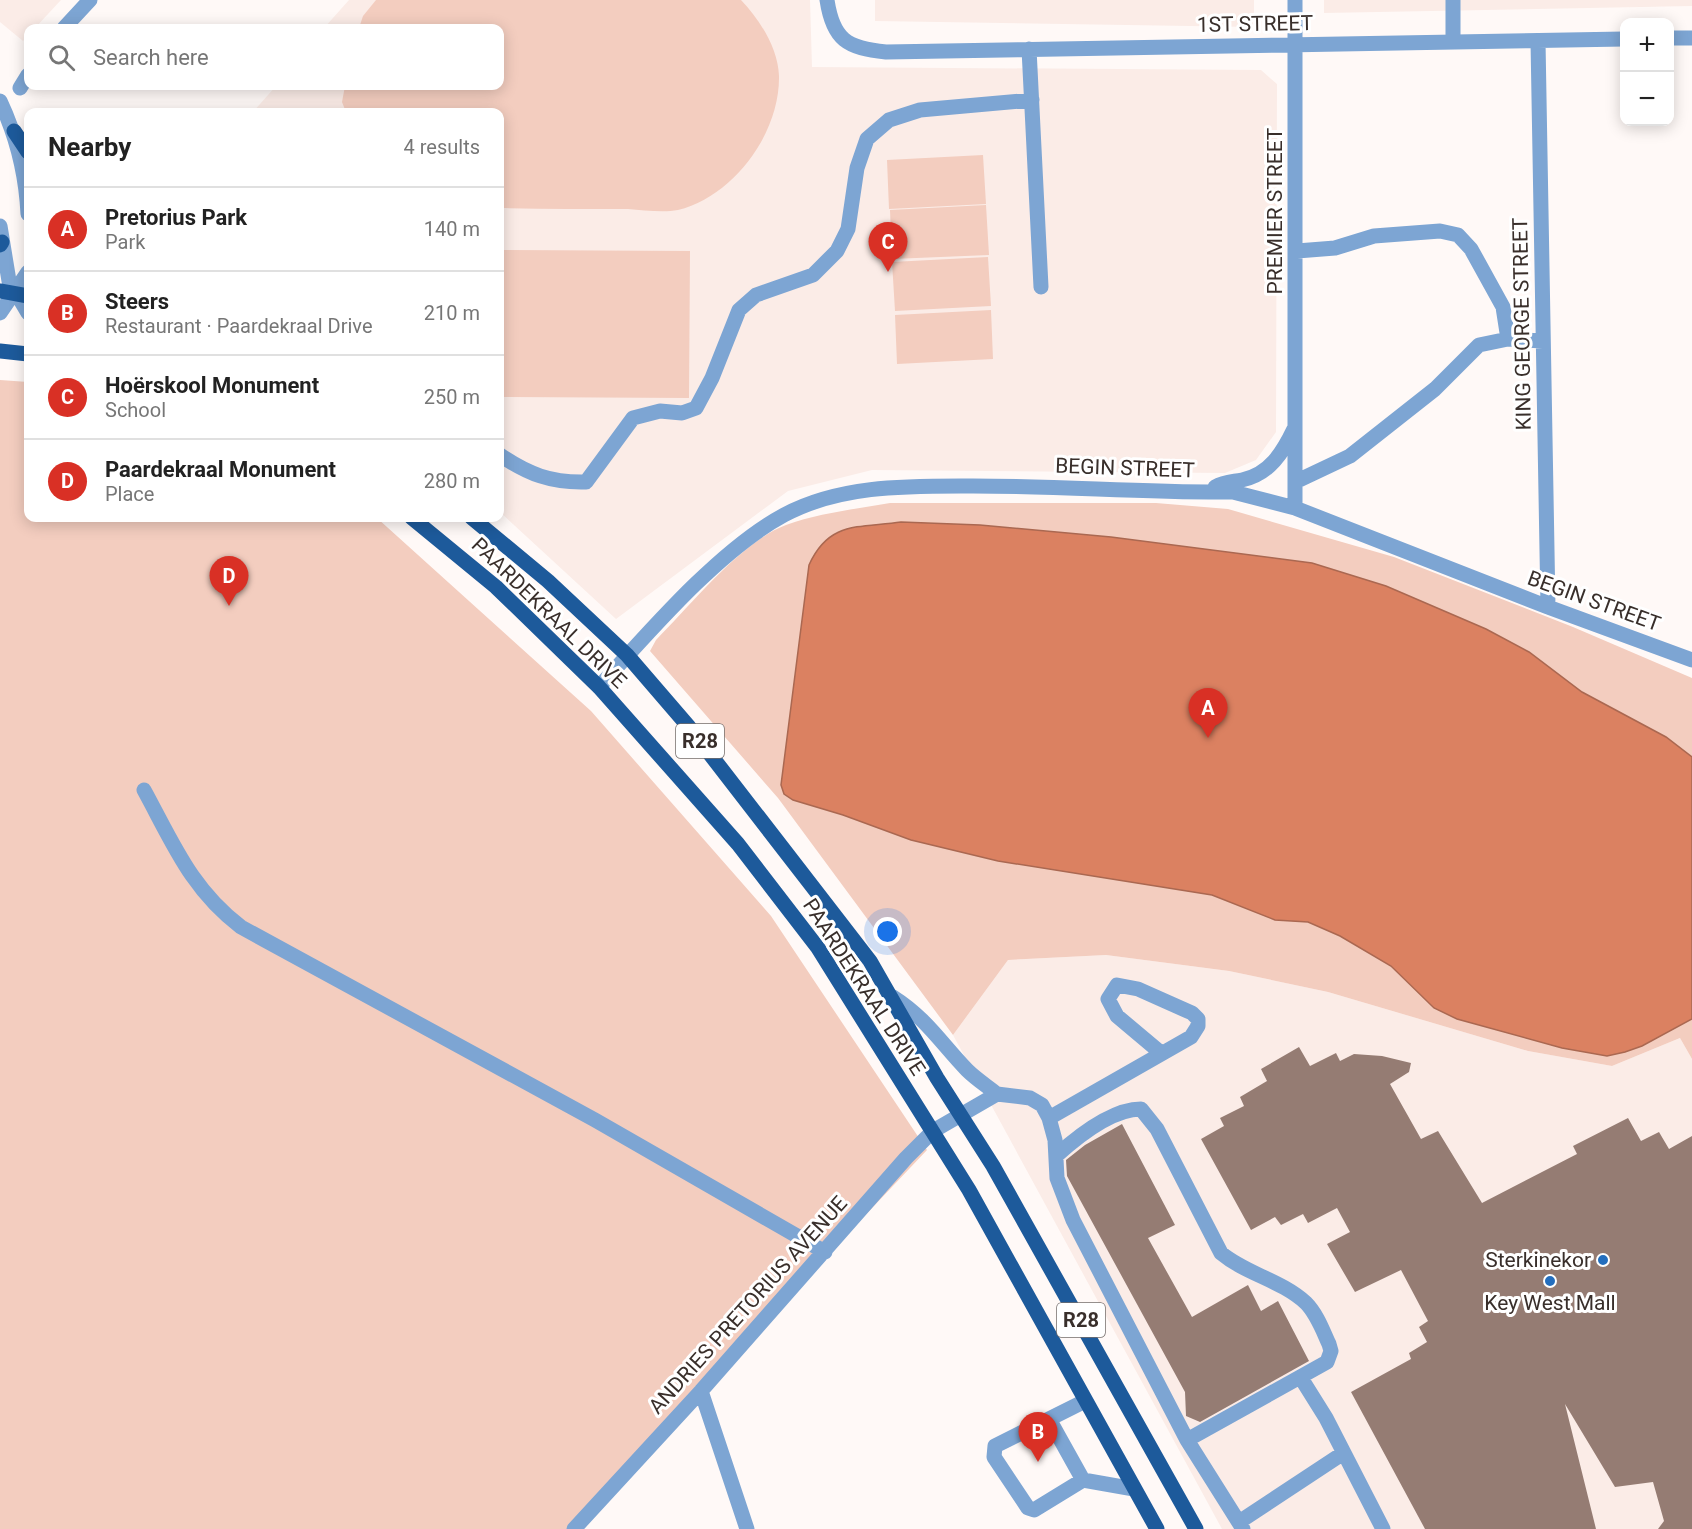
<!DOCTYPE html>
<meta charset="utf-8">
<style>
:root{--surface:#fff;--page:#f2f2f2;--text:#222;--muted:#767676;--line:#e0e0e0;--accent:#d93025}
body{margin:0;font-family:Roboto,sans-serif;background:var(--page);color:var(--text)}
.controls{position:absolute;right:18px;top:18px;display:grid;overflow:hidden;border-radius:12px;box-shadow:0 3px 15px #0003}
.controls button{width:54px;height:54px;display:grid;place-items:center;padding:0;border:0;border-bottom:2px solid var(--line);background:var(--surface);color:var(--text);font:30px sans-serif}
.you{position:absolute;left:888px;top:932px;width:21px;height:21px;margin:-15px;border:4px solid #fff;border-radius:50%;background:#1a73e8;box-shadow:0 0 0 9px #1a73e833}
.badge{display:grid;place-items:center;width:39px;height:39px;border-radius:50%;background:var(--accent);color:#fff;font-size:20px;font-weight:700}
.pin{position:absolute;translate:-50% -50px;filter:drop-shadow(0 2px 3px #0008)}
.pin::after{content:'';position:absolute;top:32px;width:21px;height:18px;background:inherit;clip-path:polygon(0 0,100% 0,50% 100%)}
.list{margin:0;padding:0;list-style:none}
h2{display:flex;justify-content:space-between;align-items:center;height:78px;margin:0;padding:0 24px;font-size:26px}
h2 small{font-size:20px;font-weight:400;color:var(--muted)}
.list li{display:grid;grid-template-columns:39px 1fr auto;gap:18px;align-items:center;box-sizing:border-box;height:84px;padding:0 24px;border-top:2px solid var(--line)}
.list b{display:block;font-size:22px;white-space:nowrap}
.list p{margin:0;font-size:20px;white-space:nowrap;color:var(--muted)}
.list em{font-size:20px;font-style:normal;color:var(--muted)}
.icon{flex:none;width:33px;height:33px;fill:none;stroke:currentColor;stroke-width:2;stroke-linecap:round;stroke-linejoin:round}
.map{position:relative;flex:none;width:1692px;height:1529px;overflow:hidden}
.search{position:absolute;background:var(--surface);box-shadow:0 3px 15px #0003;left:24px;top:24px;width:480px;height:66px;display:flex;align-items:center;gap:15px;box-sizing:border-box;padding:0 21px;border-radius:12px;color:var(--muted);font-size:22px}
.panel{position:absolute;background:var(--surface);box-shadow:0 3px 15px #0003;left:24px;top:108px;width:480px;height:414px;border-radius:12px}
.map>svg:first-child{display:block}
.built{fill:#fbece7}
.green{fill:#f3cdbf}
.water{fill:#db8161;stroke:#aa6851;stroke-width:1.5}
.building{fill:#957c73}
.lines{fill:none;stroke-linecap:round;stroke-linejoin:round}
.minor{stroke:#7da5d3;stroke-width:15}
.major{stroke:#1d5a9b;stroke-width:15}
.poi-dot{fill:#236ebe;stroke:#fff;stroke-width:2}
.labels{text-anchor:middle;dominant-baseline:central;stroke-width:6;stroke-linejoin:round;paint-order:stroke}
.shield{fill:#fff;stroke:#746d6b;stroke-width:1.5}
.shield-label{font-size:20px;font-weight:bold;fill:#392f2b}
.street-label{font-size:21px;fill:#392f2b;stroke:#fff}
.poi-label{font-size:21px;fill:#392f2b;stroke:#fff;text-anchor:end}
</style>
<div class="map">
<svg width="1692" height="1529" viewBox="0 0 1692 1529">
<rect width="100%" height="100%" fill="#fff9f7"/>
<path class="built" d="M0,0H61L35,28H28V35L23,41L0,22Z
M349,0H810L812,67L1261,70L1277,84L1276,432L1256,460L1225,473L872,470L788,491L616,619L500,512V112H253L276,86H500V28H324Z
M875,0H1254V27L875,21Z
M1324,0H1692V6L1324,13Z
M1106,955L1229,971L1328,992L1528,1051L1612,1066L1680,1038L1692,1059V1529H1222L953,1035L1008,960Z"/>
<path class="green" d="M376,0H741C760,20 778,48 779,76C780,133 734,196 678,210C663,213 643,210 628,209C585,209 542,209 500,208V112H346L342,102L345,86H500V28H359L363,16Z
M983,155L986,204L889,209L887,160Z
M986,205L989,255L892,259L890,210Z
M500,250L690,251L689,398L500,397Z
M988,257L991,306L895,311L892,262Z
M991,310L993,359L897,364L895,315Z
M0,380L28,382V518H377L591,711L771,916L927,1150L568,1529H0Z
M890,503H1156L1228,509L1394,557L1573,627L1692,678V1059L1680,1038L1612,1066L1528,1051L1328,992L1229,971L1106,955L1008,960L953,1035L778,798L650,651L656,640C690,606 742,541 786,525C819,513 856,509 890,503Z"/>
<path class="water" d="M901,522L980,525L1111,537L1312,563L1386,586L1486,629L1529,652L1582,692L1666,737L1692,757V1019L1642,1046L1625,1052L1607,1056L1562,1048L1457,1019L1434,1008L1391,966L1340,936L1308,922L1275,920L1212,895L998,861L911,840L843,815L793,800L784,794L781,785L809,565C829,521 858,528 901,522Z"/>
<path class="building" d="M1299,1047L1310,1066L1336,1053L1340,1061L1354,1054L1382,1056L1411,1063L1409,1072L1390,1084L1421,1139L1438,1131L1482,1203L1577,1154L1573,1146L1628,1118L1641,1141L1659,1132L1669,1149L1692,1136V1529H1658L1664,1521L1653,1482L1615,1487L1565,1404L1596,1529H1425L1351,1392L1411,1359L1409,1353L1427,1342L1419,1327L1428,1321L1401,1270L1355,1292L1327,1244L1350,1232L1337,1208L1308,1223L1303,1214L1281,1225L1275,1217L1251,1230L1201,1139L1224,1126L1220,1118L1244,1106L1240,1097L1267,1081L1261,1069Z
M1122,1124L1175,1225L1148,1238L1192,1317L1248,1285L1261,1311L1278,1301L1309,1361L1200,1422L1186,1416L1185,1392L1067,1176L1066,1160L1085,1145Z"/>
<g class="lines">
<path class="minor" d="M827,0C833,40 847,48 886,52L1624,39
M64,28L90,0
M1670,38H1692
M1538,41L1548,607
M1453,42V0
M1029,49L1041,287
M20,88L28,75
M0,101C17,137 26,174 28,214
M0,226L9,281L28,313
M1297,251L1335,248L1374,236L1440,231L1458,235L1471,249L1503,307L1508,339
M0,313L28,272
M500,455C528,474 551,483 586,482L633,418L660,411L682,413L696,408L712,378L739,310L756,295L813,275L837,251L848,229L857,168L867,139L889,120L920,110L1032,100
M1295,482L1350,456L1435,389L1479,345L1508,339L1543,341
M1215,487C1224,482 1232,482 1242,480C1270,474 1283,452 1294,429
M1295,508V0
M599,687C649,632 719,550 784,515C838,486 902,486 961,486C1052,485 1142,493 1233,492L1295,508L1548,607L1692,660
M144,790C173,843 191,889 241,927L595,1120L825,1252
M893,997C926,1018 941,1043 967,1070C976,1079 987,1086 997,1094
M1049,1118L1191,1037L1198,1026V1019L1192,1013L1138,989L1117,985L1108,999L1117,1016L1161,1053
M1301,1378L1326,1418L1383,1529
M701,1391L747,1529
M1085,1401L995,1446L994,1457L1028,1508L1034,1510L1083,1480L1134,1489
M1049,1419L1083,1480
M1187,1440L1243,1529
M1239,1522L1342,1454
M574,1529L701,1391L906,1158L933,1131L997,1094L1030,1098L1042,1105L1049,1118L1055,1140L1057,1178L1073,1220L1187,1440L1327,1362L1331,1351L1329,1344C1323,1331 1317,1314 1306,1303C1281,1280 1246,1274 1221,1253L1157,1129L1141,1109C1111,1109 1077,1137 1056,1156"/>
<path class="major" d="M14,131L28,152
M0,245L2,242
M0,291L28,296
M0,351L28,354
M412,518L496,587L599,687L738,844L818,948L969,1190L1157,1529
M472,518L548,581L627,655L689,727L870,961L937,1078L993,1166L1196,1529"/>
</g>
<g class="poi-dot">
<circle cx="1603" cy="1260" r="6"/>
<circle cx="1550" cy="1281" r="6"/>
</g>
<g class="labels">
<g class="shield">
<rect x="676" y="724" width="48" height="34" rx="4.5"/>
<rect x="1057" y="1303" width="48" height="34" rx="4.5"/>
</g>
<g class="shield-label">
<text x="700" y="741">R28</text>
<text x="1081" y="1320">R28</text>
</g>
<g class="street-label">
<text transform="translate(1255 24) rotate(-1)">1ST STREET</text>
<text transform="translate(1275 211) rotate(-90)">PREMIER STREET</text>
<text transform="translate(1522 324) rotate(-91)">KING GEORGE STREET</text>
<text transform="translate(1125 468) rotate(2)">BEGIN STREET</text>
<text transform="translate(1594 601) rotate(20)">BEGIN STREET</text>
<text transform="translate(549 613) rotate(44)">PAARDEKRAAL DRIVE</text>
<text transform="translate(864 987) rotate(57)">PAARDEKRAAL DRIVE</text>
<text transform="translate(748 1305) rotate(-48)">ANDRIES PRETORIUS AVENUE</text>
</g>
<g class="poi-label">
<text x="1591" y="1260">Sterkinekor</text>
<text x="1550" y="1303" text-anchor="middle">Key West Mall</text>
</g>
</g>
</svg>
<div class="controls">
<button>+</button>
<button>−</button>
</div>
<div class="you"></div>
<div class="pin badge" style="left:1208px;top:738px">A</div>
<div class="pin badge" style="left:1038px;top:1462px">B</div>
<div class="pin badge" style="left:888px;top:272px">C</div>
<div class="pin badge" style="left:229px;top:606px">D</div>
<div class="search"><svg class="icon" aria-label="search" viewBox="0 0 24 24"><circle cx="10" cy="10" r="6"/><path d="M15 15l6 6"/></svg>Search here</div>
<section class="panel">
<h2>Nearby<small>4 results</small></h2>
<ul class="list">
<li><span class="badge">A</span><div><b>Pretorius Park</b><p>Park</p></div><em>140 m</em></li>
<li><span class="badge">B</span><div><b>Steers</b><p>Restaurant · Paardekraal Drive</p></div><em>210 m</em></li>
<li><span class="badge">C</span><div><b>Hoërskool Monument</b><p>School</p></div><em>250 m</em></li>
<li><span class="badge">D</span><div><b>Paardekraal Monument</b><p>Place</p></div><em>280 m</em></li>
</ul>
</section>
</div>
